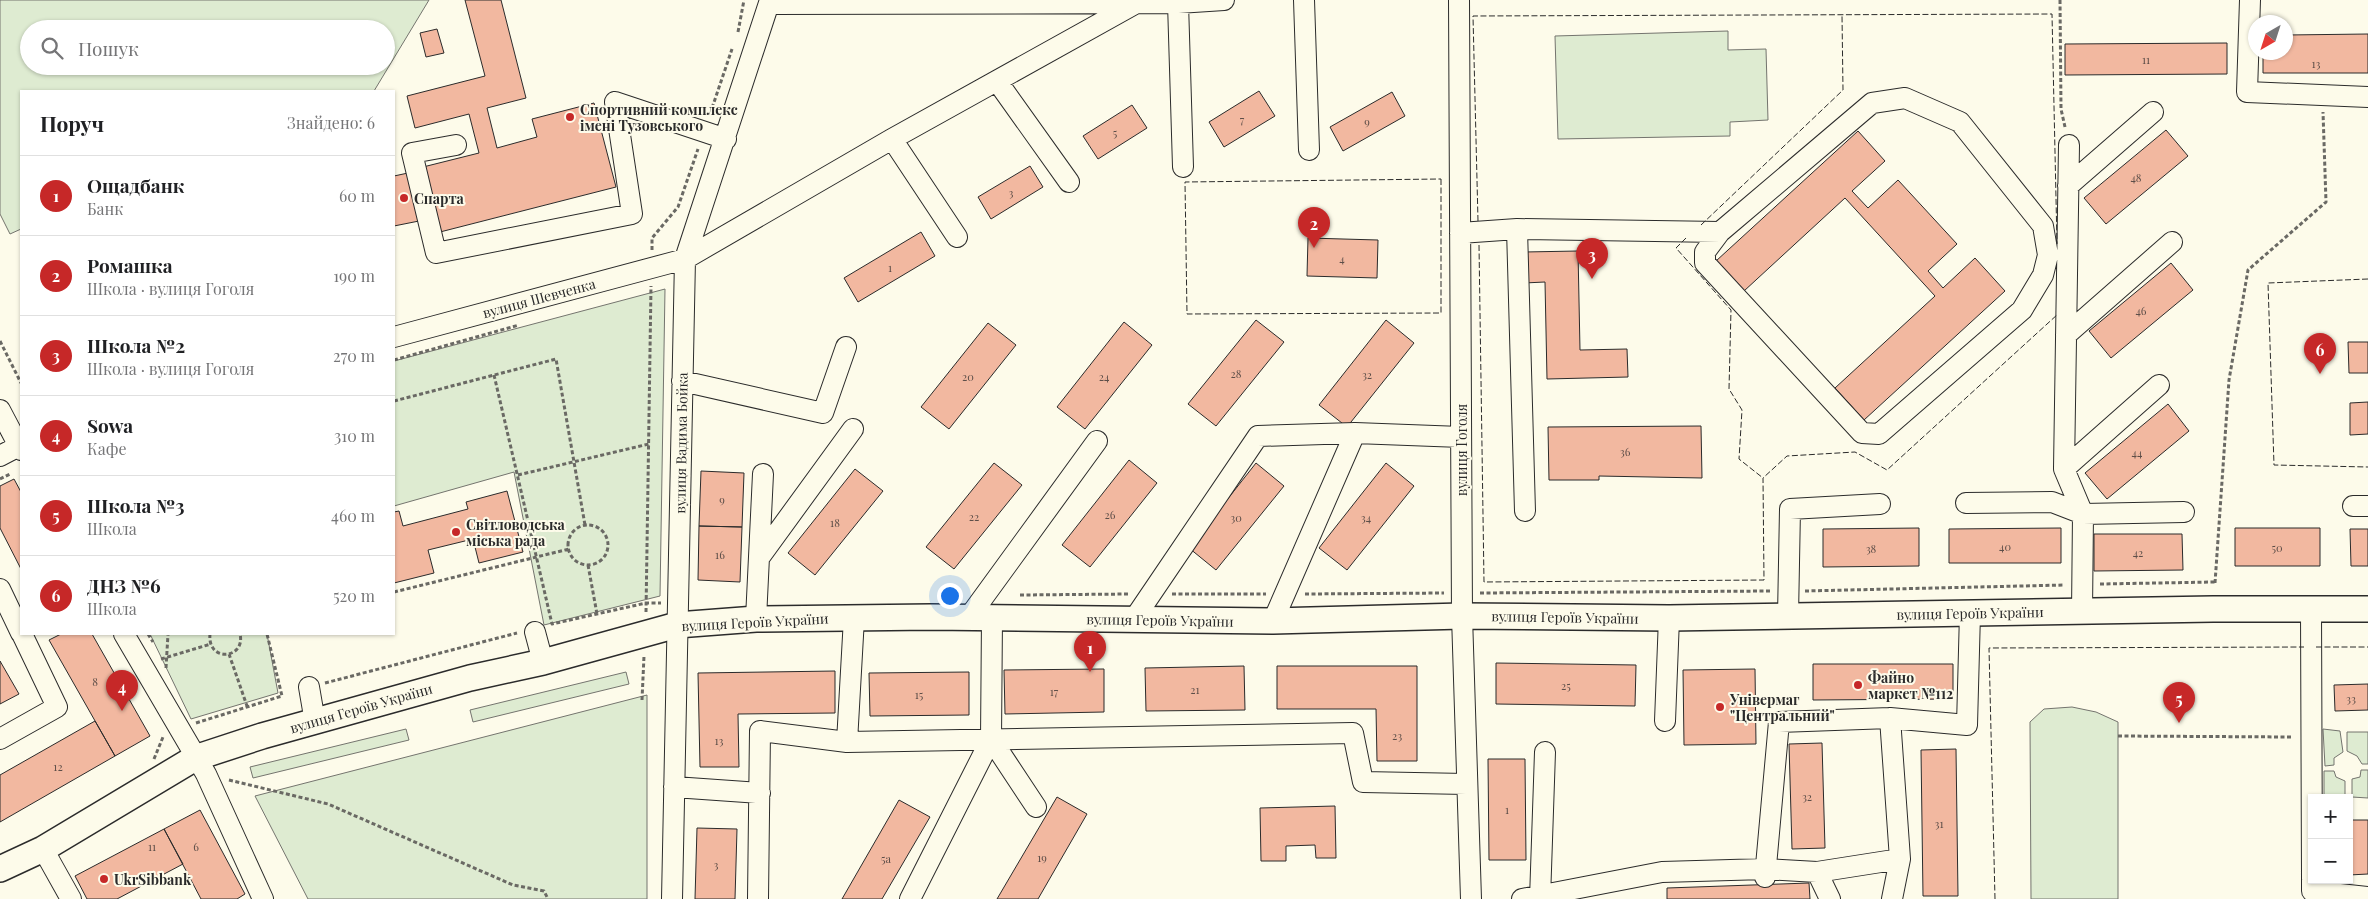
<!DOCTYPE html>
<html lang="uk">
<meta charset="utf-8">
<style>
:root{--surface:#fff;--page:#f6f6f6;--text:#202124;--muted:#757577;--line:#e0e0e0;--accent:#c62828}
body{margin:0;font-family:"Playfair Display",serif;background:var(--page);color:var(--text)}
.controls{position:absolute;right:15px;bottom:15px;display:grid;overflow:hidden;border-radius:0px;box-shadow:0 1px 4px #0004}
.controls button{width:45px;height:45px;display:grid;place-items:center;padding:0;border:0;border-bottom:1px solid var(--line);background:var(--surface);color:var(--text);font:25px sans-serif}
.compass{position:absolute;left:2248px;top:15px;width:45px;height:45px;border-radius:50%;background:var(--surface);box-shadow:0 1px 4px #0004;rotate:219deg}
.you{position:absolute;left:949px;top:595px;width:18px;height:18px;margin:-12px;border:4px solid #fff;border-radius:50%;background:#1a73e8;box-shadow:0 0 0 8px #1a73e833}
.badge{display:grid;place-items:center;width:32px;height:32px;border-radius:50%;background:var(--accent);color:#fff;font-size:16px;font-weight:700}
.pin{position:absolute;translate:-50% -41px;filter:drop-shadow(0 1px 2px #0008)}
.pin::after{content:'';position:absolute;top:26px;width:18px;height:15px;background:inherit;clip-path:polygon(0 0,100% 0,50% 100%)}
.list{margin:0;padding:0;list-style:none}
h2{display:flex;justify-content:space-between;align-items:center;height:65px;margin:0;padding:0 20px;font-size:21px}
h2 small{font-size:16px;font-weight:400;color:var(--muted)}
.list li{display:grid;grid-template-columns:32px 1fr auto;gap:15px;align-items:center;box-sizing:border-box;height:80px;padding:0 20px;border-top:1px solid var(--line)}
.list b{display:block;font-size:19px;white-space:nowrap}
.list p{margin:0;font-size:16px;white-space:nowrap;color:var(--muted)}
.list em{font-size:16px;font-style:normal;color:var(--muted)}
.icon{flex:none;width:28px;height:28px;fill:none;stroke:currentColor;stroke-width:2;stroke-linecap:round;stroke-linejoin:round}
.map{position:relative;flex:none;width:2368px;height:899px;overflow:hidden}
.search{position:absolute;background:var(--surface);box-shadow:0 1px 4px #0004;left:20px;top:20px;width:375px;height:55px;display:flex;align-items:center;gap:12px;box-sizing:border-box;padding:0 18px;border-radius:28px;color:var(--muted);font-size:19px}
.panel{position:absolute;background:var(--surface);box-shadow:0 1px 4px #0004;left:20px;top:90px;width:375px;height:545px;border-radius:0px}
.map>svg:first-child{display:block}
.green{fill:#deebd1;stroke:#74746e;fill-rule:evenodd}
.building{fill:#f2b8a0;stroke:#2b2b2b}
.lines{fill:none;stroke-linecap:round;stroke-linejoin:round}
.minor-casing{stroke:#2b2b2b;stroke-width:22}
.major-casing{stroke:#2b2b2b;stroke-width:28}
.path{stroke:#6a6964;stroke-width:3;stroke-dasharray:4 2.5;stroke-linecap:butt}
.minor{stroke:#fdfbea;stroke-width:20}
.major{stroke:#fdfbea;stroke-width:25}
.fence{stroke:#2b2b2b;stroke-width:1;stroke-dasharray:6 2.5;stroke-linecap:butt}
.poi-dot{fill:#c62828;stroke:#fdfbea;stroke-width:2}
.labels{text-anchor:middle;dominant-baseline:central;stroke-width:4;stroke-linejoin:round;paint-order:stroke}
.number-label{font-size:11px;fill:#5d4e48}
.poi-label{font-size:14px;font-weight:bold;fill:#2b2b2b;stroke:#fdfbea;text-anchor:start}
.street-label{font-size:14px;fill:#2b2b2b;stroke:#fdfbea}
</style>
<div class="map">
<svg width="2368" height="899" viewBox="0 0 2368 899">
<rect width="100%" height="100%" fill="#fdfbea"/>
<path class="green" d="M0,0H429L374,91H21V229L10,234L0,214ZM29,29H386V66H29Z
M1728,31V50L1766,49L1768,120L1730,122V136L1558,139L1555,36Z
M665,289L660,596L544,625L514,472L394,506V361Z
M150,634H267L278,693L191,719Z
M626,672L629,684L473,722L470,710Z
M647,695V899H308L255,796Z
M2072,707L2096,712L2118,722V899H2031L2030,722L2044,709Z
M406,729L409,740L253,778L250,767Z
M2323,729L2340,731L2343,752L2334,758V765L2325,766Z
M2347,732H2368V764H2362L2357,756L2347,751Z
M2361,770H2368V798L2352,797V779L2360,777Z
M2324,771H2334L2336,777L2345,781V798L2324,797Z"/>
<path class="building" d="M465,0H501L526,98L487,108L497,148L537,137L532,119L594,103L616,187L440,232L423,167L479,153L469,114L415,128L407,96L485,76Z
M437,29L444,53L426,57L420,33Z
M2368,34V73H2263V52H2286V35Z
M2227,43V74L2065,75V44Z
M1259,91L1275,116L1224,147L1209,122Z
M1392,92L1405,116L1343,151L1330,127Z
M1132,105L1147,128L1098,159L1083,136Z
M2166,130L2188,156L2106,224L2084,198Z
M1858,131L1885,161L1852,191L1868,208L1898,180L1957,244L1928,271L1943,288L1975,258L2005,291L1864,420L1835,388L1935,296L1845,198L1744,291L1716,261Z
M1030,166L1043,187L991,219L978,197Z
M408,173L419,221L394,226V176Z
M921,232L935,256L858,302L844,278Z
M1308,238L1378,240L1377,278L1307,276Z
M1578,251L1580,350L1627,349L1628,377L1547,379L1545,282L1524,283V252Z
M2171,263L2193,290L2111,358L2089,331Z
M1256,320L1284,342L1216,426L1188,404Z
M1386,320L1414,343L1347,427L1319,405Z
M1124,322L1152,345L1085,429L1057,407Z
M988,323L1016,345L949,429L921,407Z
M2348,342H2368V373H2349Z
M2368,402V434L2350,435V403Z
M2168,404L2189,431L2107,499L2085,473Z
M1701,426L1702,478L1599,476V480H1549L1548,427Z
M1129,460L1157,483L1090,567L1062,545Z
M994,463L1022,485L954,569L926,547Z
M1256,463L1284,486L1216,570L1189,548Z
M1386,463L1414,486L1347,570L1319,548Z
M855,469L883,491L815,575L788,553Z
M701,471L744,473L742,527L699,526Z
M14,479L21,492V569L0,528V486Z
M507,491L523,552L479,563L473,539L428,550L434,573L394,583V512L399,511L403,526L468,509L466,502Z
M699,526L742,527L740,582L698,580Z
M1919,528V566L1823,567V529Z
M2061,528V563H1949V529Z
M2235,528H2320V566H2235Z
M2350,529H2368V566H2351Z
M2094,534H2182L2183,570L2094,571Z
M61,634H92L150,736L115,756L49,640Z
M0,661L19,694L0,704Z
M1496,663L1636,665L1635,706L1496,704Z
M1813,664H1953V699L1813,700Z
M1244,666L1245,710L1146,711L1145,668Z
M1277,666H1417V761H1377L1376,709H1277Z
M1104,669V712L1005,714L1004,670Z
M1755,669L1756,744L1684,745L1683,670Z
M835,671V713L738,714L739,767H700L698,673Z
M969,672V715L870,716L869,673Z
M2368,684V710L2335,711L2334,685Z
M95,721L115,756L0,822V775Z
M1822,743L1825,848L1792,849L1789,744Z
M1956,749L1958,896H1923L1921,750Z
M1488,759H1525L1526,860H1489Z
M1057,797L1087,814L1038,899H997Z
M899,800L930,817L882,899H842Z
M1335,806L1336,858H1316L1315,845L1286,846V861H1261L1260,808Z
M200,810L245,894L237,899H201L164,829Z
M2349,820H2368V874L2349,875Z
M697,828L737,829L735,899H695Z
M164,829L183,864L117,899H87L75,876Z
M1809,883L1810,899H1667V888Z"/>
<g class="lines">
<g class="minor-casing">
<path id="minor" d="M1304,0L1309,150
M1459,0L1462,616L1471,899
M2250,0L2247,92L2368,97
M1178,3L1183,167
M770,4L1178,3L1224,0
M997,81L1069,182
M892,139L957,237
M456,145L412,153L436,253L632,214L615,102L726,139
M2069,145L2064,469L2083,514L2082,612
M2068,186L2153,112
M1517,229L1525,511
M1460,233L1517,229L1720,232L1872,103L1905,98L1960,122L2043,226L2048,255L2043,275L2022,310L1879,434L1862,433L1705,263V252L1720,232
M2066,335L2172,242
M394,337L685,259L892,139L1142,0
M682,381L823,413L846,347
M0,410L21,450
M0,456L21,445
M2064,469L2159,385
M1966,503L2052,502L2083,514L2184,512
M2353,506H2368
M759,558L853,429
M0,589L21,633
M2311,610L2312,879
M1788,616L1790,509L1880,504
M969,617L1097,441
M756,619L763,474
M1134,619L1258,436L1355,433L1461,437
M1273,621L1355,433
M535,632L543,662
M124,634L206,774L263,899
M309,687L315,722
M1665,721L1669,618
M0,739L57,707L22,634
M991,739L1036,807
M847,742L1353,733L1363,782L1466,784
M674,787L760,793
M43,849L71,899
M1817,872L1830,899
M1765,877L1779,722L1890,718
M2312,880V891L2368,897
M672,899L685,259L770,0
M758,899L760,731L847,742L854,618
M910,899L991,739L992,617
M1522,899L1662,872L1765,869L1817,872L1900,859L1890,718L1967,725L1970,613
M1540,899L1545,752
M1892,899L1900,859"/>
</g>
<g class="major-casing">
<path id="major" d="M0,869L43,849L195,758L262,736L470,678L543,662L677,625L756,619L931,617L1273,621L1462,616L1669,618L2213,609H2368"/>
</g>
<path class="path" d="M2060,0L2061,109L2065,127
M738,32L744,0
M710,114L732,49
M652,250V238L678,207L698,149
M0,341L21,383
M394,360L519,325
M494,375L552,624L646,603H661
M394,401L556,359L585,525
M518,475L649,444
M0,479L10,474
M568 545a20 20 0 1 1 40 0a20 20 0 1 1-40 0Z
M588,565L597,614
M2215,583L2229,380L2248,270L2326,202L2323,112
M2100,584L2215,582
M1805,591L2064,585
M394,592L569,549
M1480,593L1771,591
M1172,594H1266
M1305,594L1444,593
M1020,595L1129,594
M646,612L651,286
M148,634L153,642
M210,634C207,663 246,659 240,634
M229,654L247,706
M161,659L211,644
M166,668L168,634
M325,683L517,633
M642,700L644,656
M196,723L282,696L267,634
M2118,736L2293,737
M154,759L163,737
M229,780L328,804L513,885L544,891L548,899"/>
<use href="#minor" class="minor"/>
<use href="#major" class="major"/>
<path class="fence" d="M1441,179V313L1187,314L1185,182Z
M1478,221L1473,16L2052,14L2057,244
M1701,225L1843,90L1842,15
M1686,238L1676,248L1731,310L1729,389L1742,410L1739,459L1763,478
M1479,245L1484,582L1764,580L1763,478L1787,456L1855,452L1887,470L2058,314
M2368,279L2268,283L2274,465L2368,467
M2316,647H2368
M1995,899L1989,648L2304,647"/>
</g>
<g class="poi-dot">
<circle cx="570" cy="117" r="5"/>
<circle cx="404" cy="198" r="5"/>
<circle cx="456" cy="532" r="5"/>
<circle cx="1858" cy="685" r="5"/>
<circle cx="1720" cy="707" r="5"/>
<circle cx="104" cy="879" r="5"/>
</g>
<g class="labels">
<g class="number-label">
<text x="2146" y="59">11</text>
<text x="2316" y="63">13</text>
<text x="1242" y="119">7</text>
<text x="1367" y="121">9</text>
<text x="1115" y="132">5</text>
<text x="2136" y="177">48</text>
<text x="1011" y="192">3</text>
<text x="1342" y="258">4</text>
<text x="890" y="267">1</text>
<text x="2141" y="310">46</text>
<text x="1236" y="373">28</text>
<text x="1367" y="374">32</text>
<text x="968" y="376">20</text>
<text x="1104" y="376">24</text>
<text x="1625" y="451">36</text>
<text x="2137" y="452">44</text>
<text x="722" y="499">9</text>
<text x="1110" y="514">26</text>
<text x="974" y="516">22</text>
<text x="1236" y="517">30</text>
<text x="1366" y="517">34</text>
<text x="835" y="522">18</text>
<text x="2005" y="546">40</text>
<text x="2277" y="547">50</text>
<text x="1871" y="548">38</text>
<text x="2138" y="552">42</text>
<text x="720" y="554">16</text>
<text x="95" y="681">8</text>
<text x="1566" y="685">25</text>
<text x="1195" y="689">21</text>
<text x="1054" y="691">17</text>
<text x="919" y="694">15</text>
<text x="2351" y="698">33</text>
<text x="1397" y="735">23</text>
<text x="719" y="740">13</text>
<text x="58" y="766">12</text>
<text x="1807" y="796">32</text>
<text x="1507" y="809">1</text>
<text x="1939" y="823">31</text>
<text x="152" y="846">11</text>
<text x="196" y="846">6</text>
<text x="1042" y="857">19</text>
<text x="886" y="858">5а</text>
<text x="716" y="864">3</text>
</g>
<g class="poi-label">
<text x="580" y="109">Спортивний комплекс<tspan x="580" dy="16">імені Тузовського</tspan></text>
<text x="414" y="198">Спарта</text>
<text x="466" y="524">Світловодська<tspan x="466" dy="16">міська рада</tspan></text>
<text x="1868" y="677">Файно<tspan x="1868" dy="16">маркет №112</tspan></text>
<text x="1730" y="699">Універмаг<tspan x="1730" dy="16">"Центральний"</tspan></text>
<text x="114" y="879">UkrSibbank</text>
</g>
<g class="street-label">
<text transform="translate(539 298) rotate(-15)">вулиця Шевченка</text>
<text transform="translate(681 443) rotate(-89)">вулиця Вадима Бойка</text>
<text transform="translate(1461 450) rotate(-90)">вулиця Гоголя</text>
<text transform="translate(1970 613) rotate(-1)">вулиця Героїв України</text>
<text transform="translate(1565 617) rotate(1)">вулиця Героїв України</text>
<text transform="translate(1160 620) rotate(1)">вулиця Героїв України</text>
<text transform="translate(755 622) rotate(-3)">вулиця Героїв України</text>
<text transform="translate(361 708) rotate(-16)">вулиця Героїв України</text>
</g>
</g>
</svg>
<div class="controls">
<button>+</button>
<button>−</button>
</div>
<svg class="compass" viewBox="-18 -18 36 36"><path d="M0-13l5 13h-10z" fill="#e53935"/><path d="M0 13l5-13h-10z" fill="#757577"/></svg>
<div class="you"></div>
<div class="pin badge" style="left:1090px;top:672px">1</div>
<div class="pin badge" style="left:1314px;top:248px">2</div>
<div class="pin badge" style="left:1592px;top:279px">3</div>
<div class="pin badge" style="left:122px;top:711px">4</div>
<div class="pin badge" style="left:2179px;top:723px">5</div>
<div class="pin badge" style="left:2320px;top:374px">6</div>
<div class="search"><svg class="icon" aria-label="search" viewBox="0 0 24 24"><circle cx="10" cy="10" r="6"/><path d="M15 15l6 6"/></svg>Пошук</div>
<section class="panel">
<h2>Поруч<small>Знайдено: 6</small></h2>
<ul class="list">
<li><span class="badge">1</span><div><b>Ощадбанк</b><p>Банк</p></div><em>60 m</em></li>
<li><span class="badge">2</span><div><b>Ромашка</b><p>Школа · вулиця Гоголя</p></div><em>190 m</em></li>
<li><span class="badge">3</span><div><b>Школа №2</b><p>Школа · вулиця Гоголя</p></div><em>270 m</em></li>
<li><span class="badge">4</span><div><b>Sowa</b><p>Кафе</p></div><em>310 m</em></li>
<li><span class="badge">5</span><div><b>Школа №3</b><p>Школа</p></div><em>460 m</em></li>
<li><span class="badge">6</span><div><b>ДНЗ №6</b><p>Школа</p></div><em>520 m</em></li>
</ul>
</section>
</div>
